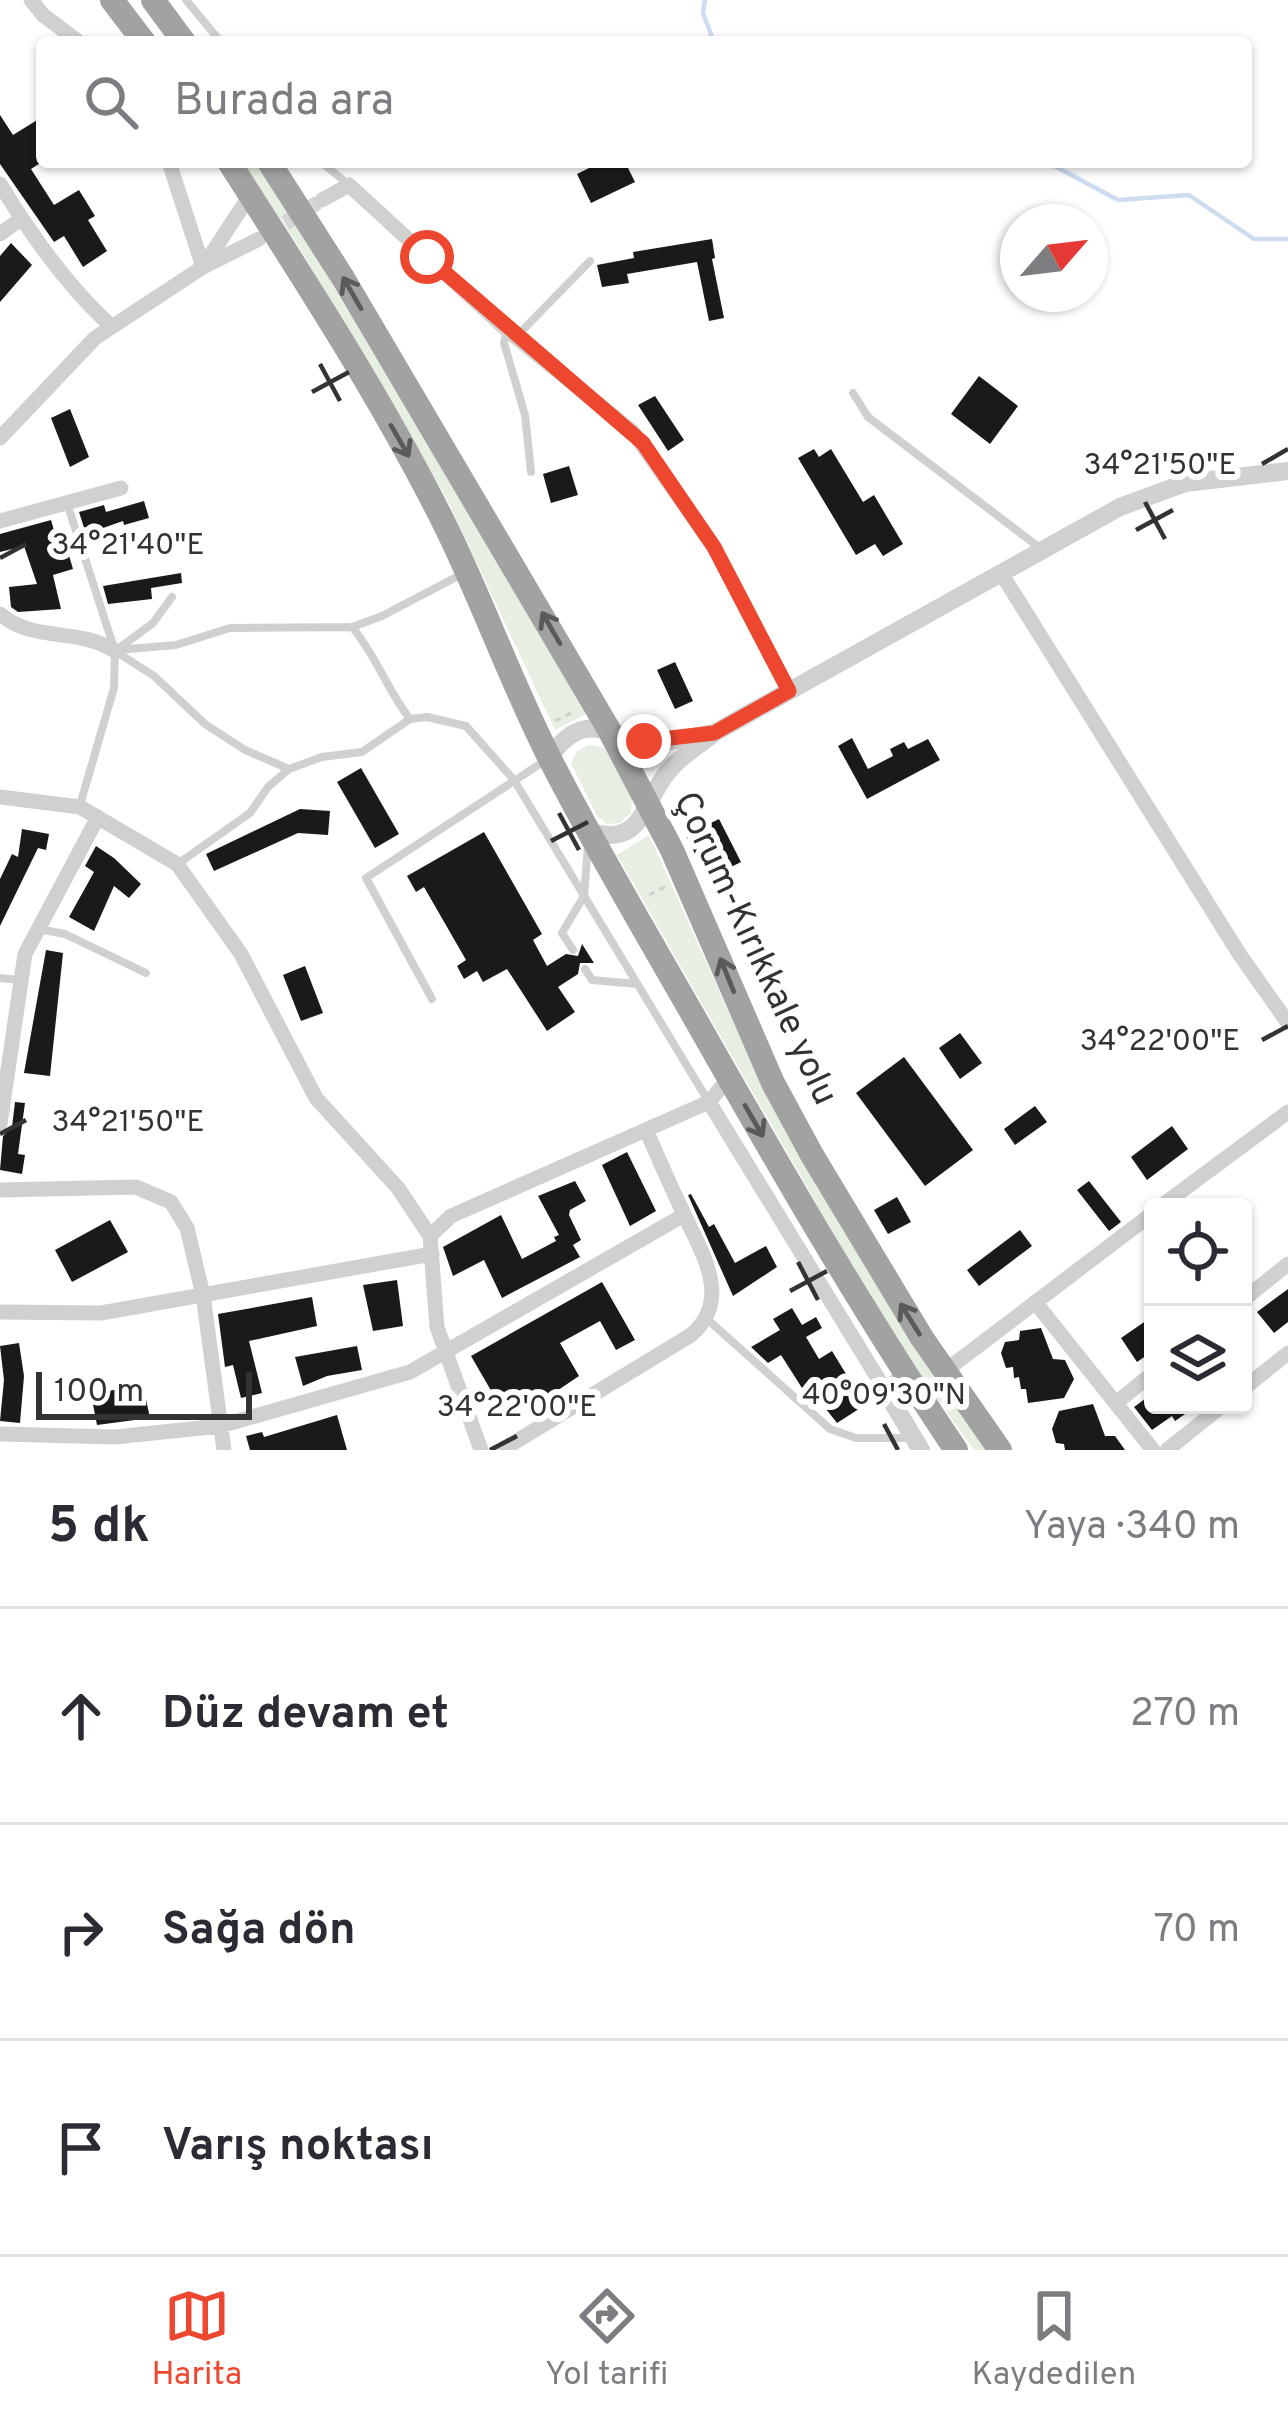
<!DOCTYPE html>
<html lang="tr">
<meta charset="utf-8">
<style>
:root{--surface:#fff;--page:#f7f7f7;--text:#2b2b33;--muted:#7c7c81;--line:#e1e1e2;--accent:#ee4730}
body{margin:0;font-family:Overpass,sans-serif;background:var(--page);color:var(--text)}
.controls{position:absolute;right:36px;bottom:36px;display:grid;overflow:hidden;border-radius:12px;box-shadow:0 3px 9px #0004}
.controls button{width:108px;height:108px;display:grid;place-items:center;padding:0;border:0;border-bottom:3px solid var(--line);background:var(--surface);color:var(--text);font:60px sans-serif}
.compass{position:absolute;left:1000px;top:204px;width:108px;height:108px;border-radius:50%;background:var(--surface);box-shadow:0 3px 9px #0004;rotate:62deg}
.scale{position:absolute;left:36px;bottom:30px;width:216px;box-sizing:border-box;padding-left:12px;border:6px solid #333;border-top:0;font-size:33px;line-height:42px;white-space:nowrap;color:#333;-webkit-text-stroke:9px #fff;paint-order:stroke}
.stop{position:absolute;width:36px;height:36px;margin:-27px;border:9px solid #ee4730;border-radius:50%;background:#fff}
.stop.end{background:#ee4730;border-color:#fff;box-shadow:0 3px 12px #0008}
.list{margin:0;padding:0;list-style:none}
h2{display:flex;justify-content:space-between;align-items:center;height:156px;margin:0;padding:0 48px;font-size:51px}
h2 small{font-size:39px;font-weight:400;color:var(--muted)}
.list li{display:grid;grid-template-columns:78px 1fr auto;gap:36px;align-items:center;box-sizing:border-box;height:216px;padding:0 48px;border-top:3px solid var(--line)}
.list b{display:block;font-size:45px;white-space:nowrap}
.list em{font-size:39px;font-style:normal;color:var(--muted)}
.icon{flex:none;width:66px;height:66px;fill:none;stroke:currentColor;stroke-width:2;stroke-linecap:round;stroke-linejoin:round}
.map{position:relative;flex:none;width:1288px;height:1450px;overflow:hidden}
.search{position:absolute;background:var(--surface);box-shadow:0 3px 9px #0004;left:36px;right:36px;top:36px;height:132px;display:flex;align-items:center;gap:30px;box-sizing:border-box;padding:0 42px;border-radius:12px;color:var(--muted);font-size:45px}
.sheet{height:804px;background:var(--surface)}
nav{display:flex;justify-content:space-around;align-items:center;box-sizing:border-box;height:168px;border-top:3px solid var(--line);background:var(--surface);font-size:33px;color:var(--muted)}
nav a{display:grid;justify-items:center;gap:6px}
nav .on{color:var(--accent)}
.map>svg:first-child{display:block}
.green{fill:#e6efe1}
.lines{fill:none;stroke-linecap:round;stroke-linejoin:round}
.stream{stroke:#cddcef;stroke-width:4.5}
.building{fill:#1a1a1a}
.minor-tunnel{stroke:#d6d6d6;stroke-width:15;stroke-dasharray:15 8;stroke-linecap:butt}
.path{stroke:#d0d0d0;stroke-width:3;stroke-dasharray:6 6;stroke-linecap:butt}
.service{stroke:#d0d0d0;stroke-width:8}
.minor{stroke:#d0d0d0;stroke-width:15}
.tertiary{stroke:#d0d0d0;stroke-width:18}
.trunk{stroke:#a2a2a2;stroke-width:24}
.oneway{stroke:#5a5a5a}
.route{stroke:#ee4730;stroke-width:15}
.ticks{fill:none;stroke:#333;stroke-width:4.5}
.labels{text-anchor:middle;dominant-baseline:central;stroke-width:12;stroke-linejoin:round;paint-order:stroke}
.street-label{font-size:36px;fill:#333;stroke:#fff}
.ticks-label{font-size:30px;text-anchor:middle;fill:#333;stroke:#fff;stroke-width:12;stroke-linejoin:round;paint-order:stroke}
</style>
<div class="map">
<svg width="1288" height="1450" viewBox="0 0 1288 1450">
<rect width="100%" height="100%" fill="#fff"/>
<path class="green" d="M243,162H256L295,221L586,714L555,730L448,501L300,249Z
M588,745L602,747L607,752L632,799L631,813L620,823L607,824L597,816L571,763L577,751Z
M649,835L744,1046L988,1450H974L908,1358L859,1278L617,855Z"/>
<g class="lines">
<path class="stream" d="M705,0L703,13L714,42
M1047,162L1118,200L1189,195L1254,239H1288"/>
</g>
<path class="building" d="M0,115L13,135L42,117V162L31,169L54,205L79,190L95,216L88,220L107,251L83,267L64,236L54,242L0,164Z
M601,162H625L635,182L591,203L577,174Z
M712,239L715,258L712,259L724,318L709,321L697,262L627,274L629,283L602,287L597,265L634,258L633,252Z
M11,243L32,265L0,302V256Z
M979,376L1018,406L990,444L951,414Z
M655,396L684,440L668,451L638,405Z
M70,409L89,457L70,467L51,418Z
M814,449L819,457L831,449L863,502L874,495L903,544L883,556L875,544L856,555L798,458Z
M569,466L578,495L551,503L543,474Z
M144,501L149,518L124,525L123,521L86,534L79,512L104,505L106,512Z
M51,520L61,554L68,552L73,569L53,575L61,609L18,612L11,607L9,587L37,584L24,546L0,552V534Z
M181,573L182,583L151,588L152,599L108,604L103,586Z
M675,662L693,701L675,709L657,670Z
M852,738L868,769L893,756L890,749L904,742L908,749L928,739L940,760L867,799L838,746Z
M361,768L399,834L375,848L337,782Z
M300,809L330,811L328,835L298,833L214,871L206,854Z
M719,819L741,862L707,879L686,835Z
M22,829L49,834L46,850L38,848L0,926V879L12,854L18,857Z
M484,832L542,934L533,940L547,966L566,954L578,956L582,944L594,963H580L578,974L558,987L575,1012L547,1031L507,969L483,982L477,971L464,979L457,966L466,960L424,887L416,892L407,876Z
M96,846L114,858L141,884L129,898L114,886L94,931L69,917L94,872L85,866Z
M46,950L63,953L50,1076L24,1073Z
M305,966L323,1013L301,1021L283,975Z
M960,1033L982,1063L960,1079L939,1048Z
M904,1057L973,1150L925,1186L856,1093Z
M15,1102L25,1103L18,1154L25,1155L22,1174L0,1170L3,1136L12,1127Z
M1035,1106L1047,1122L1015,1145L1004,1129Z
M1172,1126L1188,1149L1147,1180L1131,1157Z
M627,1152L656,1211L630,1226L602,1165Z
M575,1181L586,1201L570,1210L569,1215L581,1240L573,1245L580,1257L502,1298L484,1260L453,1276L443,1247L501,1215L522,1259L556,1241L554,1237L559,1235L538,1196Z
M1089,1181L1121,1222L1109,1231L1077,1190Z
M691,1194L709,1227L714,1224L735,1263L766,1246L777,1267L733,1296L688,1195Z
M897,1197L911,1222L888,1234L874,1210Z
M110,1220L128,1252L72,1282L55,1250Z
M1020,1230L1032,1246L979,1286L967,1270Z
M397,1280L403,1326L373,1331L363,1285Z
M602,1282L635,1340L616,1350L600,1321L560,1343L579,1376L530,1409L527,1404L499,1419L487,1397L493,1394L471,1356Z
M1288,1289V1322L1274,1333L1257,1312Z
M312,1297L317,1326L249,1341L262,1393L241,1398L233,1365L225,1367L218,1314Z
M792,1308L802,1325L816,1317L822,1328L806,1337L819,1359L832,1351L865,1405L837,1423L819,1400L814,1403L809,1399L781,1355L768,1363L751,1347L780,1330L773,1319Z
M1153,1316V1351L1137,1362L1121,1338Z
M1041,1328L1053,1359L1065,1360L1074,1379L1064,1398L1028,1403L1026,1389H1021L1019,1377L1014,1378L1013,1367L1006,1368L1001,1353L1005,1342L1019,1340L1020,1331Z
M19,1343L24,1376L20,1423L0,1421L4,1380L0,1346Z
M357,1346L362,1370L327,1376L303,1386L295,1357Z
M143,1385L150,1418L97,1425L91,1394Z
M1149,1396L1153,1405H1198L1175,1421L1172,1416L1152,1430L1134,1407Z
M1093,1404L1105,1436H1115L1125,1450H1065L1064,1444L1056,1443L1052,1429L1059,1411Z
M337,1415L347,1450H250L246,1436L262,1432L264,1437Z"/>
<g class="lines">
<path class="minor-tunnel" d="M266,235L322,200"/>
<path class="path" d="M555,721L573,712
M649,895L667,886"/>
<path class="service" d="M186,0L221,42
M321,162L348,184
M507,331L504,343L525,415L531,472
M516,337L590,261
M853,393L868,417L1040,548
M67,503L115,651L154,676L205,724L245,750L289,769L322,757L362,752L410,719L427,717L466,726L514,780L707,1099
M352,627L382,616L464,573
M117,650L176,645L230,628L352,627C376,655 387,690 410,719
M80,805L114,688L115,651L153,623L172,597
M179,863L250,813L268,787L289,769
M38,929L65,934L146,973
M573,950L562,933L584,896L588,846
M585,969L592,980L637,984
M0,978L21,980
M432,999L366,878L546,760
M707,1319L830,1429L856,1438H912"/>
<path class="minor" d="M31,0L43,15L79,42
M169,162L203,267L259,239
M0,184C31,235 66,285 110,325
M322,200L349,185L507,330L633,432L714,547L789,691
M0,234L21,219
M0,438L95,338L203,267L250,195
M0,521L121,488
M1001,573L1240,955L1288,1023
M0,614C33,643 79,627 115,651
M0,797L80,807L177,864L241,954L316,1098L398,1188L430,1236
M709,1102L885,1390
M0,1124L25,954L98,817
M0,1190L136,1187L171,1202L187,1228L203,1295L224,1450
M1160,1207L1288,1112
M1243,1300L1288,1264
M1035,1302L1153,1450
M0,1312L101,1313L432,1254
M945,1371L1153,1213
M1243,1389L1288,1353
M1116,1403L1153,1373
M0,1434L115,1437L220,1426L410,1372L684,1215
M481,1450L437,1327L430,1236L451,1216L709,1102L729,1078
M502,1450L691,1335C732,1300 703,1255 685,1216C671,1188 659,1159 646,1130
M1167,1450L1223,1405"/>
<path class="tertiary" d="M549,758C585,706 609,738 652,741C671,743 691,737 709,734
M590,832C641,846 641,809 664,777C676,759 697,747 714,733L1120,507L1185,483L1288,471
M906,1376L885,1390L921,1450"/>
<path class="trunk" d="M112,0L144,42
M153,0L184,42
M229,162C304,279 380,396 443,521C482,599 511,683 551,761C595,847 645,931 693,1015C777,1163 861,1309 956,1450
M269,162L343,278L608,728L672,850L773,1083L812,1155L922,1338L1000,1450"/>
</g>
<defs><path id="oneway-shaft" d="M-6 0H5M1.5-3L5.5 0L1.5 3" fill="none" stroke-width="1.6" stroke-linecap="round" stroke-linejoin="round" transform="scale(3)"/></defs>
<g class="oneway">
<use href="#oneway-shaft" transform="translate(352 293) rotate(-120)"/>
<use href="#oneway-shaft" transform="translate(400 441) rotate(60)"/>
<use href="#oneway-shaft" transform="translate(551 628) rotate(-120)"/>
<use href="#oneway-shaft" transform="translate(727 975) rotate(-112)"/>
<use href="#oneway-shaft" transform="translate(754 1121) rotate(60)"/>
<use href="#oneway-shaft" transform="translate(910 1319) rotate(-122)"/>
</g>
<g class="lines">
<path class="route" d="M427,257L643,443L714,547L789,691L714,733L644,741"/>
</g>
<path class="ticks" d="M320,364L340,401M312,392L349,372M1262,464L1288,449M1145,502L1165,539M1136,530L1173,510M0,558L26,544M559,813L579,850M551,841L588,822M1262,1040L1288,1026M0,1134L26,1120M798,1262L818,1300M790,1291L827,1271M884,1424L898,1450M490,1450L517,1436"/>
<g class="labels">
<g class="street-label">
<text transform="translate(754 949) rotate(65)">Çorum-Kırıkkale yolu</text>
</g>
</g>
<g class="ticks-label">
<text x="1160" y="474">34°21'50"E</text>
<text x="128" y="554">34°21'40"E</text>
<text x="1160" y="1050">34°22'00"E</text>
<text x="128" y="1131">34°21'50"E</text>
<text x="884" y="1404">40°09'30"N</text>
<text x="517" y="1416">34°22'00"E</text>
</g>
</svg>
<div class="controls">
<button><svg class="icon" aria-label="locate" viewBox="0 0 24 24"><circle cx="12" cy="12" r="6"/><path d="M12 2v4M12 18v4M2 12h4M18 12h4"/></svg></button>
<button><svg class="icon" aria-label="layers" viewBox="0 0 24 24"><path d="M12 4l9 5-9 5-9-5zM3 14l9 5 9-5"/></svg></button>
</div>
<svg class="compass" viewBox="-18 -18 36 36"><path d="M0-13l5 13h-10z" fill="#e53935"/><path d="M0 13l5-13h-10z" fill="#7c7c81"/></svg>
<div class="scale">100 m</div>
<div class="stop" style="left:427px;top:257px"></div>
<div class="stop end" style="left:644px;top:741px"></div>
<div class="search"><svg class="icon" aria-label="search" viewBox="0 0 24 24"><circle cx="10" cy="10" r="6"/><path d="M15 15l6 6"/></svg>Burada ara</div>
</div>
<section class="sheet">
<h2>5 dk<small>Yaya · 340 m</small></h2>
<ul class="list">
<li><svg class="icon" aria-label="ahead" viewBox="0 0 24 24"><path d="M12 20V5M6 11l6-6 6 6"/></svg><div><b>Düz devam et</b></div><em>270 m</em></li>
<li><svg class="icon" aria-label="right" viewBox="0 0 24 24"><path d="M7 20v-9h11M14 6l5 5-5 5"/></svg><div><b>Sağa dön</b></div><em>70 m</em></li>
<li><svg class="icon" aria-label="arrive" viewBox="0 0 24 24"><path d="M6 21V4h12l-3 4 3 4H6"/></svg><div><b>Varış noktası</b></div></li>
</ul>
</section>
<nav>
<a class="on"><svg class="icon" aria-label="map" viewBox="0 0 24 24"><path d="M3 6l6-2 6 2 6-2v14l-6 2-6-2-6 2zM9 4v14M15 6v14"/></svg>Harita</a>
<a><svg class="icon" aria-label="directions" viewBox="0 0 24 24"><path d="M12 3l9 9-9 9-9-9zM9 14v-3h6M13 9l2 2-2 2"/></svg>Yol tarifi</a>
<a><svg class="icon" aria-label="saved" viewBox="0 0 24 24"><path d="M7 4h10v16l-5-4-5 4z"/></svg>Kaydedilen</a>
</nav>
